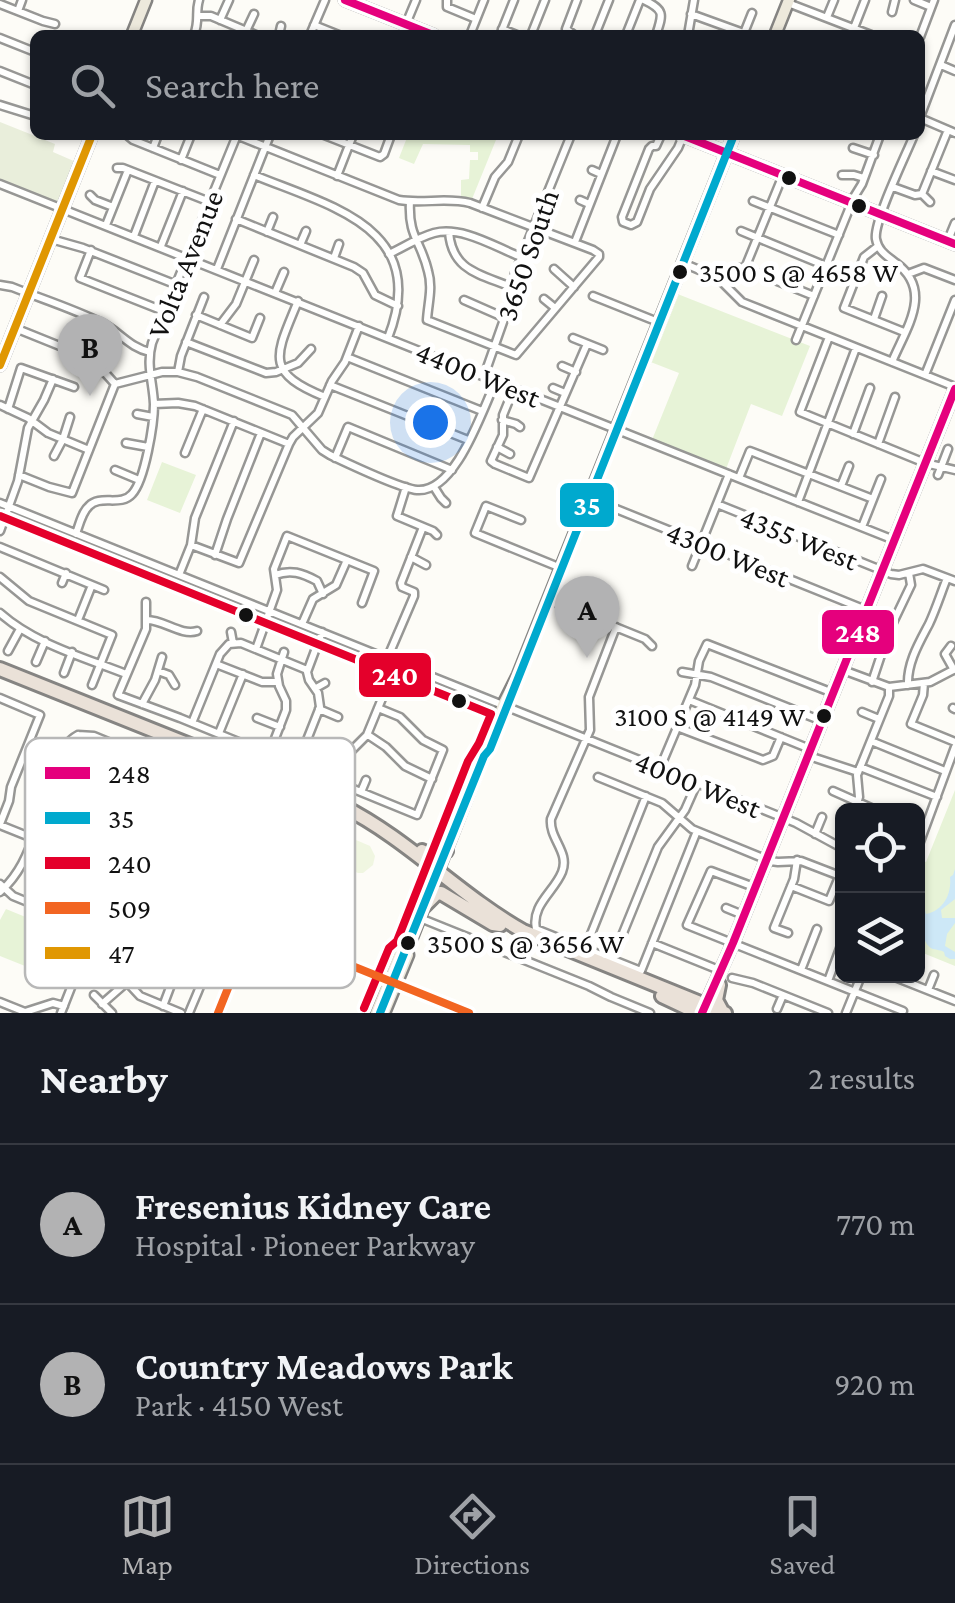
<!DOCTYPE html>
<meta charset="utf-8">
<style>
:root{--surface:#171b24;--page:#20242c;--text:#f1f3f6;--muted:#9ea1a6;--line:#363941;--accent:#b2b2b3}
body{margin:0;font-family:"Crimson Pro",serif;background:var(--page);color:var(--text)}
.controls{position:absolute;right:30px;bottom:30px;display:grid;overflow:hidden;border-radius:15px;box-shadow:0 2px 8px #0004}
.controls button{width:90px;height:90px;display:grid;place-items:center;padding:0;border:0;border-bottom:2px solid var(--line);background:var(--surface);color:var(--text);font:50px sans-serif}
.you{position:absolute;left:430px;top:422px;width:35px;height:35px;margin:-25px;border:8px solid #fff;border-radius:50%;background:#1a73e8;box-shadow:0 0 0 15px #1a73e833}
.badge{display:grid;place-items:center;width:65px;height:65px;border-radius:50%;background:var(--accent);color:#111;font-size:32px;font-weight:700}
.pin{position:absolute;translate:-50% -82px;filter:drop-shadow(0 2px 5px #0008)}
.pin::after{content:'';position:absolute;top:52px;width:35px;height:30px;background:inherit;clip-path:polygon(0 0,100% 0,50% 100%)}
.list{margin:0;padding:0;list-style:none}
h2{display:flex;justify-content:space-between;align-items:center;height:130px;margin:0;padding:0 40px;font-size:42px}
h2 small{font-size:32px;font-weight:400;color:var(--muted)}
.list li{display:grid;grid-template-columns:65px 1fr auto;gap:30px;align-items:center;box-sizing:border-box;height:160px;padding:0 40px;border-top:2px solid var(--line)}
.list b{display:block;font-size:38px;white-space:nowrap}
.list p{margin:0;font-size:32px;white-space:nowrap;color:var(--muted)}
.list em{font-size:32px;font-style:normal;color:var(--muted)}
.icon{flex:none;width:55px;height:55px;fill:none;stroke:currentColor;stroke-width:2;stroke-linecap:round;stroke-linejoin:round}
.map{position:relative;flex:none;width:955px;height:1013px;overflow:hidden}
.search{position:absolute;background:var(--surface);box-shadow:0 2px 8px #0004;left:30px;right:30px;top:30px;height:110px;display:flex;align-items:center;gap:25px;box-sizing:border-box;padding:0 35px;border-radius:15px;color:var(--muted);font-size:38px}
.sheet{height:450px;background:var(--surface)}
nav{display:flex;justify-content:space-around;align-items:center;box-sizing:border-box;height:140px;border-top:2px solid var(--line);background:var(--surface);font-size:28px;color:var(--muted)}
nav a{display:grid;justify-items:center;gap:5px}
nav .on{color:var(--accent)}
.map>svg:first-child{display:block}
.green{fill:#e7f3d7}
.cemetery{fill:#e9eedb}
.pitch{fill:#f0f6e1}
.water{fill:#cde8f7}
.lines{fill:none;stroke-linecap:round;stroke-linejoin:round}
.stream{stroke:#cde8f7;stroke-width:2.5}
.minor-casing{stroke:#979795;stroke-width:11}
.major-casing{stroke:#858482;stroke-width:15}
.highway-casing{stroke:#858482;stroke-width:18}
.minor{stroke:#fffffe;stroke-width:6}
.major{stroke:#ede9dc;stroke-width:10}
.highway{stroke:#eae1d8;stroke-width:12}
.bus-1-casing{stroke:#fff;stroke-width:15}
.bus-2-casing{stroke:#fff;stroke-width:15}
.bus-3-casing{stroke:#fff;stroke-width:15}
.bus-4-casing{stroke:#fff;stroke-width:15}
.bus-5-casing{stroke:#fff;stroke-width:15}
.bus-1{stroke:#e5007d;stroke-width:8}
.bus-2{stroke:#00a9ce;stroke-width:8}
.bus-3{stroke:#e4002b;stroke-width:8}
.bus-4{stroke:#f26522;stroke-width:8}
.bus-5{stroke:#e09702;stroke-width:8}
.bus-dot{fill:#111;stroke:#fff;stroke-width:4}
.labels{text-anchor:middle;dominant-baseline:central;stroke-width:10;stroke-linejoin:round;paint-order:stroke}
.bus-label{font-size:28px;fill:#111;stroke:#fff;text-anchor:start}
.street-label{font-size:30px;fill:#111;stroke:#fff}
.key{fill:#fff;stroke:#b8b8b8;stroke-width:2.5}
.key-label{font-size:28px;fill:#111}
.line-badge{stroke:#fff;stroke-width:4}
.badge-label{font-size:28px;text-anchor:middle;font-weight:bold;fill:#fff}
</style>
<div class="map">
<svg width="955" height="1013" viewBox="0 0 955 1013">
<rect width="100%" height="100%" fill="#fdfcf7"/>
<path class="green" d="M408,135H498L472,199L461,197V180L469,179L470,160H478V152H470V145L423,144L414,164L399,158Z
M675,293L810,346L782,416L751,404L726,469L652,440L679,373L648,361Z
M162,462L196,475L180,513L147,500Z
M955,790V966L918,951V883L922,872L918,870V859L926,862Z
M6,909L67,934L62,947L57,946L48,969L45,968L43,973L30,968L27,971L24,970L25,966L0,956V920Z"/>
<path class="cemetery" d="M0,122L55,144L53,152L76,162L60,204L0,179Z"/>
<path class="pitch" d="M326,831H335L370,846L375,856L373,865L363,873H358L322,858L318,854C314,844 318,838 326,831Z"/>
<path class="water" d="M955,869V899L941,910L942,918H955V923L947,934L945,946L955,952V959H950L945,956L944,952C941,950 937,950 933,949C923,945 924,931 918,924V911L921,907L924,908L926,914C943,911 952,894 950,877L953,875Z"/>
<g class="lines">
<path class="stream" d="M223,1012L225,1013"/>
<g class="minor-casing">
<path id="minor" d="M447,0V7L476,19
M644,0C665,10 663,14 656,35
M914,0L931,7
M788,3L871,35
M0,4L43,21L55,24
M18,11L22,0
M892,12L895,0
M691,14L749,35
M198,16H211L256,35
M827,17L834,0
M220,20L229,0
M406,24L416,0
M314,25L339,35
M854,28L865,0
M502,29L517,35
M246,31L254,14
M744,33L752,13
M194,35C200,20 195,13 199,0
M279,35L281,26
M310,35L325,0
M470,35L484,0
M500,35L514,0
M531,35L545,0
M574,35L566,29L577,0
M595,35L609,0
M626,35L640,0
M688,35L694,0
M920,37L934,0
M0,38L35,52
M941,65L955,71
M0,71L35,85
M0,105L35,116
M920,117L955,25
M920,118L955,133
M127,135L133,140L220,175
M236,135L399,200C423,204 446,197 470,203L593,250L599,254V257L516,355L427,320C428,303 433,288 428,271C421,241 408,237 410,201
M324,135L380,157L384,154L391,135
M661,135L656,146H652L649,149L622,217L623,222L631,225L637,222L650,189L678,148L683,136
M153,148L158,135
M853,148L874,155
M181,160L191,135
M117,168H123L210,202
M592,170L601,174
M931,171L955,180
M254,175C332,207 431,228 388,338
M842,175H854L864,178
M337,176L353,135
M0,184L894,540
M893,187L915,195L922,194L930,202
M922,194L948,130
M90,195L95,200L113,207
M580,200L589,204
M753,201L839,235
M482,208L495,177L508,162L519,135
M236,219L354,267L363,273L375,295L398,306
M106,225L128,170
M741,231L826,266
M267,232L273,217
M449,232C452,271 480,274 511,287
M134,236L155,181
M51,239L83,248L177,285
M948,240L955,223
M575,242L617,135
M300,245L306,231
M161,246L183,191
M878,246L864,257L844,308L904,332
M91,250L80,278L166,312
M389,254C404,247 419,237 434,233C463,226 495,247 521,257
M334,258L339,244
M683,263L718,278L742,302L955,387
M745,268L783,175
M217,269L270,135
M554,269L574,287
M908,274L924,268L955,280
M718,278L731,268H745L814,296
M0,285L12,287C42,299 74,309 102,323C120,332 130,348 150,352
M275,293L284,272
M593,296L658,322
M544,299L555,308
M464,300L505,318
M298,301C276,355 263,372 325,397
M196,315L252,338L260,318
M874,319L882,296
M220,325L236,304L254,260
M15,328L87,357L98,365L115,384
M829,337L800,412L925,463L955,470
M573,338L603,350
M796,340L854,197L862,184L880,135
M186,342L266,373L276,372L298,363L311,349
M347,357L482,411
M892,362C906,328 934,291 896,263C887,256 878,251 876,239C873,222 906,155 914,135
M562,366L576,372
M178,372L181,356L204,297
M925,375L955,300
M484,376L508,308L515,273L571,135
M115,384L162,372H178L197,377L292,415L322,450L330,455C349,464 399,488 417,490C456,493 482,410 496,381
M330,385L468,440
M514,388L503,415V435L491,461L495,464L529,478L587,344
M553,388L565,393
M154,404L178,403L195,406L289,444
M0,405L28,418L48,433L89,450
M8,409L21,368L74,387
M137,414L153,417
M502,420L516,424L520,427
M853,434L870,388
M126,443L148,447
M878,444L895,397
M497,447L510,454
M185,453L203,409
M54,456L63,439L70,417
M335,458L348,427L452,470
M115,470L139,480
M19,475L49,487L72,493L115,384
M938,475L948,449
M739,478L750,451L873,499
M841,486L849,466
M406,487L397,516L433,531L437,535
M434,487L441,498L446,503
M589,498L866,610
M798,502L856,348
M0,503L796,823L842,848
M717,504L891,574L899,575L923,569L955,581
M521,520L486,506L475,533L561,568
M862,527L881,479
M0,531L18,481L28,428L44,400L53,379
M76,534C79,525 82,512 89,506C100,494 121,507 132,494C145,480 154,424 154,404C153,382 146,365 152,343L237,135
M191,545L239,563L289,444L293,437L318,413L332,381L345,362L359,326
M0,547L104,590
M215,555L227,519L261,433
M411,557L426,565
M692,566L729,474
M179,575L191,545L195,518L234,421
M275,575C291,569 302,573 317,581L323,594
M0,577L29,601L112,635L92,685
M62,583L66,573
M549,600L645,639L652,646
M146,602V629L118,695L180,718L417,815L443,750L423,740L400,717L378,708
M0,613C35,644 83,657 126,674
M78,620L92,585
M147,620C164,620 181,636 197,631
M302,624L313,599L336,585L347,560
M616,627L589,697L590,730L551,819C549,839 570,852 562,872C554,892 531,905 536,929L641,971L697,831
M231,632L233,643
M951,646L945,654L954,670
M256,649L277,590L274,569L287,536L374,571L362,603
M8,651L20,629
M387,659L414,596V592L402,587L401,583L423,527
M36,662L45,641
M216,664L262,682H278
M843,670L889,687L930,682L955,669
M158,671L169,675L175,685
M682,672L711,677L822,721
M64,673L72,652
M872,682L889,631L911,585L909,573
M924,683L923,695L911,724L955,742
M908,685C907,663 919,643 929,624C936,609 941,593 947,578
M316,688L325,683
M0,698L40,715L11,787L9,801L0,824
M689,700L810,749
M142,704L155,680L162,657
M953,708L955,709
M319,709L338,717
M862,712L879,719
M257,718L280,727
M192,723L220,654L229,644L241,643L307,670
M677,727L763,760L773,756L781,737
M219,733L243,674
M78,735L94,736L255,803L254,809L185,867L173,894
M368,735L386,747L405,766L432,779
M871,741L945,771
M269,754L286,710V701L279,686L277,674L284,652
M809,756L858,772
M297,765L320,707L318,693L309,680L307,672L322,632
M860,767L937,797
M660,768L695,685L699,661L707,644L833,693
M55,769L95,785L111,784
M598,777L662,803L692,829L770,861L778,862L801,861L840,876
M81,779L85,768L89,765
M332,780L343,759L367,735L397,662
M111,784L123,776L133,752
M833,791L878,811
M361,792L366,780
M44,797L133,833
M203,811C191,826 196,836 208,849
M855,811L859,797L857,775L889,696V687
M0,825L469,1013
M815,834L822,817
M918,847L955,747
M186,865L166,842L163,835L187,774
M0,884L13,896L57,914
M791,886L829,901L842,870
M754,887L711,871L687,925L903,1011
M0,892C19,875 28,854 36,830C46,802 50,750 78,735
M726,908L743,915
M420,918L589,986L611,997L650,1013
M183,923C220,956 205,973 189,1013
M95,929L117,938H128C137,919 135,901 142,882
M788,933L774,928L794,879L797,860
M652,943L719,970
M585,949L646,796
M612,960L658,847L685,810L697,783
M801,970L817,929
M892,976L955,1001
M732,978L753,983L828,1013
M828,981L842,943
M127,982L140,996L181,1013
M928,990L934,975
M94,995L112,1013
M0,1002L25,1012L53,1003L64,1006
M102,1004C130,979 181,937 196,904
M163,1006L180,961L177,954L165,943
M777,1009L783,995
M61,1013L165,749
M218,1013L253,926
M846,1013L861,976"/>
</g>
<g class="major-casing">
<path id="major" d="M345,0L433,35
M132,35L146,0
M775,35L789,0
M682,135L955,244
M0,365L92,135
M704,1008L733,943L955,389
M376,1013L400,954L407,950
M384,1013L408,955L407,950L503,705L518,675L734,135"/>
</g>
<g class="highway-casing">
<path id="highway" d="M0,669L342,806C408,839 459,895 523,931L725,1013
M422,851L434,857L446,851
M424,906L436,894L441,893L493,924L500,925
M719,985L716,1000L722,1011
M662,996L698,1013"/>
</g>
<use href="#minor" class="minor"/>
<use href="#major" class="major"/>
<use href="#highway" class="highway"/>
<g class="bus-1-casing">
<path id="bus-1" d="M345,0L433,35
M682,135L955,244
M702,1013L733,943L955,389"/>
</g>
<g class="bus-2-casing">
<path id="bus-2" d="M380,1013L484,756L490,749L734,135"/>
</g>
<g class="bus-3-casing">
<path id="bus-3" d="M0,516L491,714L479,743L468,761L397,941L389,948L364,1008"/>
</g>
<g class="bus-4-casing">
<path id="bus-4" d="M253,926L469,1013
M218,1013L253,926"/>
</g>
<g class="bus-5-casing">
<path id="bus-5" d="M0,365L92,135"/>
</g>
<use href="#bus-1" class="bus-1"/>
<use href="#bus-2" class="bus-2"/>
<use href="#bus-3" class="bus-3"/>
<use href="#bus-4" class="bus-4"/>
<use href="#bus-5" class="bus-5"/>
</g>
<g class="bus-dot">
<circle cx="789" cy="178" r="9"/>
<circle cx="859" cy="206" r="9"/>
<circle cx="680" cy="272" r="9"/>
<circle cx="246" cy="615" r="9"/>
<circle cx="459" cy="701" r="9"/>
<circle cx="824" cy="716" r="9"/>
<circle cx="408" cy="943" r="9"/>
</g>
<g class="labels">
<g class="bus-label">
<text x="699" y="272">3500 S @ 4658 W</text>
<text x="805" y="716" text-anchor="end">3100 S @ 4149 W</text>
<text x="427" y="943">3500 S @ 3656 W</text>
</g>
<g class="street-label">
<text transform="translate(527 255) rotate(-71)">3650 South</text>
<text transform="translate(185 264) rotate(-68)">Volta Avenue</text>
<text transform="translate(478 374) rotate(22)">4400 West</text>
<text transform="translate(799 538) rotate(22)">4355 West</text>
<text transform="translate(728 554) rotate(22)">4300 West</text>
<text transform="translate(698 784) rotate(22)">4000 West</text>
</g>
</g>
<rect x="25" y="738" width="330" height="250" rx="15" class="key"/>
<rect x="45" y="767" width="45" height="12" fill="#e5007d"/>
<rect x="45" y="812" width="45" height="12" fill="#00a9ce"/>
<rect x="45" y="857" width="45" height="12" fill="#e4002b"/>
<rect x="45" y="902" width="45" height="12" fill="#f26522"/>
<rect x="45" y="947" width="45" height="12" fill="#e09702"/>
<g class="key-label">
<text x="108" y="783">248</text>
<text x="108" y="828">35</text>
<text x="108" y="873">240</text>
<text x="108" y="918">509</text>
<text x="108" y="963">47</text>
</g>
<g class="line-badge">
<rect x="558" y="481" width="58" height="48" rx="10" fill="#00a9ce"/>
<rect x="820" y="608" width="76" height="48" rx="10" fill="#e5007d"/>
<rect x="357" y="651" width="76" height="48" rx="10" fill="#e4002b"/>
</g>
<g class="badge-label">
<text x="587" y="515">35</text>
<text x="858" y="642">248</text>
<text x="395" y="685">240</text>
</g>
</svg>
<div class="controls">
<button><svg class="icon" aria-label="locate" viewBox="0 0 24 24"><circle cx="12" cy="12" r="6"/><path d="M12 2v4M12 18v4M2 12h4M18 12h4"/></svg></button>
<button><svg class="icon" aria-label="layers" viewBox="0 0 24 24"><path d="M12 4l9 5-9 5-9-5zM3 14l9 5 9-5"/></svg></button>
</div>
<div class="you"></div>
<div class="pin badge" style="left:587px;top:658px">A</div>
<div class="pin badge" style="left:90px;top:396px">B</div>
<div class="search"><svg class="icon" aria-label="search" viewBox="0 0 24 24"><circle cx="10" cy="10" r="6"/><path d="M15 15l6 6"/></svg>Search here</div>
</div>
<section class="sheet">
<h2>Nearby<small>2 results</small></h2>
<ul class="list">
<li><span class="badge">A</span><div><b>Fresenius Kidney Care</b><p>Hospital · Pioneer Parkway</p></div><em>770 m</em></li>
<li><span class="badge">B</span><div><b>Country Meadows Park</b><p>Park · 4150 West</p></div><em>920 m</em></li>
</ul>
</section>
<nav>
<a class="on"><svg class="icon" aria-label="map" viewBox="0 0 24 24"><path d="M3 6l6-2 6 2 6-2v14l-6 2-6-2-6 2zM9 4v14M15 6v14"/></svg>Map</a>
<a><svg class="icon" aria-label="directions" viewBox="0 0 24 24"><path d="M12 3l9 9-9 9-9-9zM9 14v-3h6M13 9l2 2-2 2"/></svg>Directions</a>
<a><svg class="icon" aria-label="saved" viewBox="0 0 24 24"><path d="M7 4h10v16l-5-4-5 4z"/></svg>Saved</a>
</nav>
